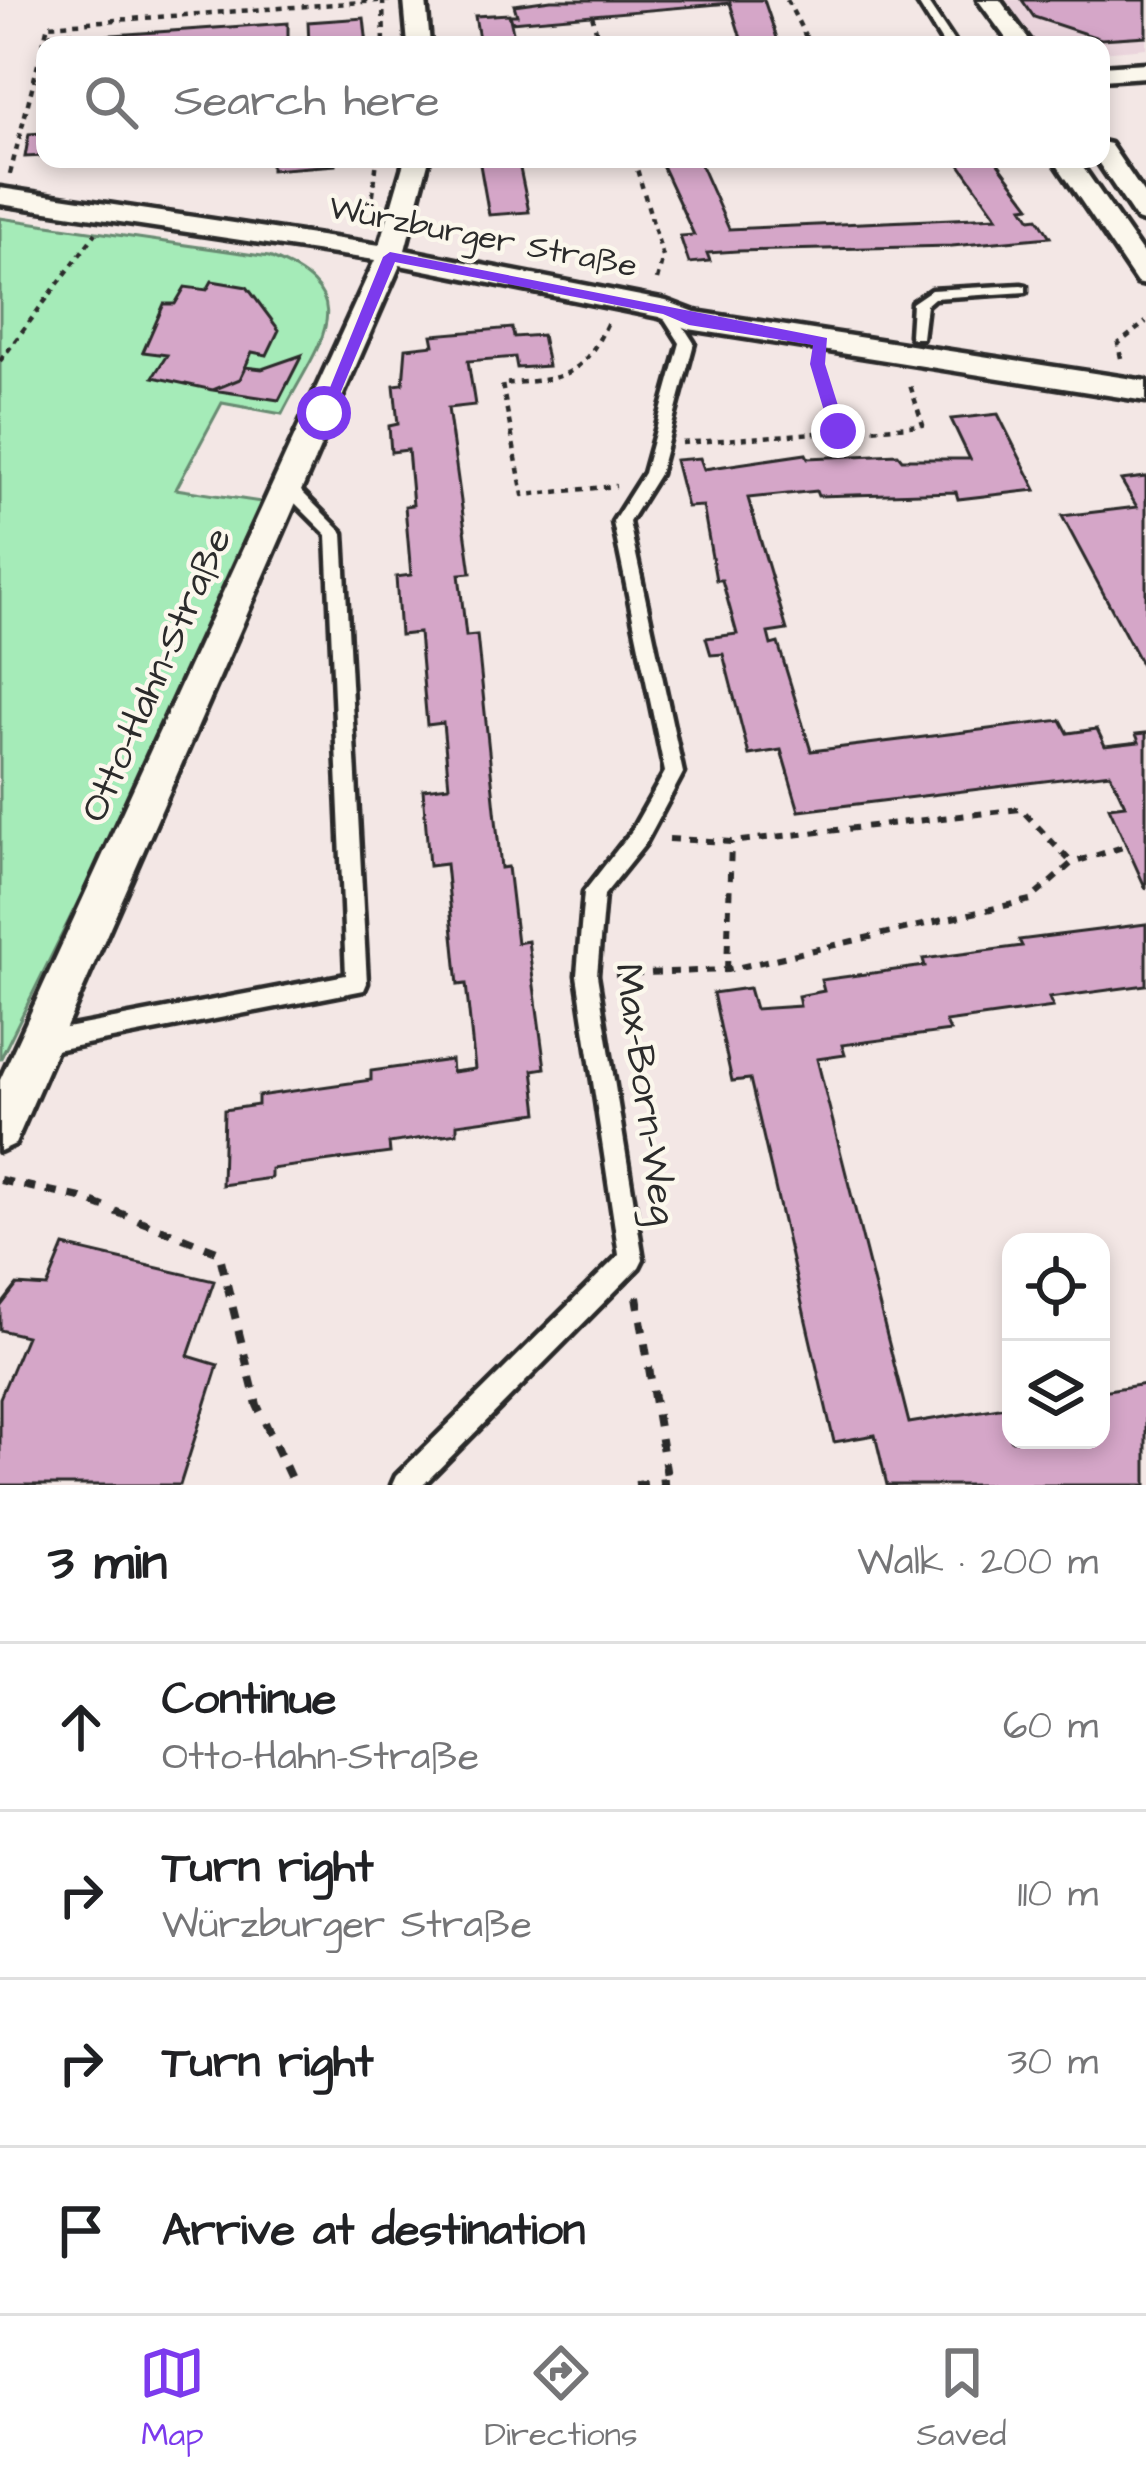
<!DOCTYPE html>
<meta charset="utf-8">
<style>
:root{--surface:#fff;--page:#f6f6f6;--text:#202124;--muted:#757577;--line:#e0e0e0;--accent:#7c3aed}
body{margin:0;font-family:"Architects Daughter",sans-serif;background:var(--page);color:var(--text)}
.controls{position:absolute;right:36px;bottom:36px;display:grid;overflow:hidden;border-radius:24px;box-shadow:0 6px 18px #0003}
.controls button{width:108px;height:108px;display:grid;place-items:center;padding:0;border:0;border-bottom:3px solid var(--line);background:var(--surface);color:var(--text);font:60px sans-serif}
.stop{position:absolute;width:36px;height:36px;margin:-27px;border:9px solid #7c3aed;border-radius:50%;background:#fff}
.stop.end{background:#7c3aed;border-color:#fff;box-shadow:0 3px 12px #0008}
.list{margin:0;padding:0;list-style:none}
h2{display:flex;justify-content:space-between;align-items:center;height:156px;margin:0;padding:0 48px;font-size:51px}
h2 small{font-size:39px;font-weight:400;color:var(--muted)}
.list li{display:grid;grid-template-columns:78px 1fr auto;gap:36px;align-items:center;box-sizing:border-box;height:168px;padding:0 48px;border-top:3px solid var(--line)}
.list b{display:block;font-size:45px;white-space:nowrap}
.list p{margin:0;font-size:39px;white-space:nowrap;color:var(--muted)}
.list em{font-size:39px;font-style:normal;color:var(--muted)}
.icon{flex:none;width:66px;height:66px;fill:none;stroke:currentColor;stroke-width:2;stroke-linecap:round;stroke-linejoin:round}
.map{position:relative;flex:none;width:1146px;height:1485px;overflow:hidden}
.search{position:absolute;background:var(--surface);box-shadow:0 6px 18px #0003;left:36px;right:36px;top:36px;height:132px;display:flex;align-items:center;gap:30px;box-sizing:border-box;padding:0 42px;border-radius:24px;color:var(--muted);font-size:45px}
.sheet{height:828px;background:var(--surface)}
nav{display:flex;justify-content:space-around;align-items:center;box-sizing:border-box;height:168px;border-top:3px solid var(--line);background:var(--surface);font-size:33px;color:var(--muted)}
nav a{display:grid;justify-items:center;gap:6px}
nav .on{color:var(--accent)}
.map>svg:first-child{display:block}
.built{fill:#ead4dc}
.green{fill:#a5ebb8;stroke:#688b72;stroke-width:3}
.building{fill:#d5a6c8;stroke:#2b2b2b;stroke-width:3}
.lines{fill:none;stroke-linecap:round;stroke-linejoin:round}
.lane-casing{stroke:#2b2b2b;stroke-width:9}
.street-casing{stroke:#2b2b2b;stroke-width:9}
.path-far2{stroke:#2b2b2b;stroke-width:4.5;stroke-dasharray:6 6;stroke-linecap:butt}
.path-far1{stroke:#2b2b2b;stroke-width:6;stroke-dasharray:9 9;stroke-linecap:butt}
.path{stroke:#2b2b2b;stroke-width:8;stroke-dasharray:12 12;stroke-linecap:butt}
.lane{fill:#fbf7ec;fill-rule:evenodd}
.street{fill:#fbf7ec;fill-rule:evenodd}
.route{fill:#7c3aed}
.labels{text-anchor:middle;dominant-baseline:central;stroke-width:9;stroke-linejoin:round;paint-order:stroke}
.far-street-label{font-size:33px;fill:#2b2b2b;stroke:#fbf7ec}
.street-label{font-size:39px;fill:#2b2b2b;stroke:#fbf7ec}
</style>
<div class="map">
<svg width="1146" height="1485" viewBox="0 0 1146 1485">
<rect width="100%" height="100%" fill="#f3e7e5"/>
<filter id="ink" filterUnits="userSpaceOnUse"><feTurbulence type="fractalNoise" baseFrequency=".00833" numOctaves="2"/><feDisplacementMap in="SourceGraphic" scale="24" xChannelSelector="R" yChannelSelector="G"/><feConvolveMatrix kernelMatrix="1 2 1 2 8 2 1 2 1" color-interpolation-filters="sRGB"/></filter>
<g filter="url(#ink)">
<path class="built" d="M994,0H1146V48L1101,52V45H1025Z"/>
<path class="green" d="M0,218L269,257C368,295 317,344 282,414L222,403L176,489L274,504L0,1060Z"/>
<path class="building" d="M764,0L779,44L743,45L730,3L512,22L510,15H517L514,5L551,0Z
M1022,0H1146V36L1101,39L1034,17Z
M509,14L516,45H480L475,16Z
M364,18L367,45H309L308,22Z
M288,23V41L48,45L50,34L70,32L69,38Z
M45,124V156L25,157L29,134L43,133Z
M271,159H335V165L271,170Z
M479,159H518L529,212L489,215Z
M659,159H698L729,229L997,217L956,159H995L1030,206L1023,207L1031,219L1038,218L1050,237L952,246L737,251L707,253L710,261L689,263L680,236L694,235Z
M212,281L247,287L279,330L267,355L252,352L240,379L213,390L153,377L167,355L143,352L164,304H175L185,287L207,290Z
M512,328L514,337L542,335L548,366L517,368L515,357L468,361L475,405L448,408L471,573L459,574L466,636L477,635L501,868L508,867L517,943L528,941L545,1068L533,1070L538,1113L457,1124V1133L389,1143L390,1153L271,1169V1178L222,1185L224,1110L258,1105V1096L371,1080V1071L451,1060L452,1072L475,1069L466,984L458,985L446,864L429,866L423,789L449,786L443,723L427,725L419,633L400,635L396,577L411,575L405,506L413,505L408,450L391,452L389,426L398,424L394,385L403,384L406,348L434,345L432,335Z
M302,355L279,400L213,390L240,379L246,367L262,369Z
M998,414L1036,490L958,499L956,492L818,496L816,491L748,498L787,630L768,633L771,645L778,643L811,751L1061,720L1068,733L1097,729L1105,746L1139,742L1136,734L1146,733V889L1109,807L1125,805L1110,773L799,811L781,750L749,755L723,654L711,655L706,638L737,634L722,580H716L703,506L687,507L675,460L700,458L704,469L806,454L808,458L898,454L902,459H970L951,419Z
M1146,477V673L1062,516L1137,507L1121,480Z
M1146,924V985L1049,998L1053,1007L946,1022L950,1031L842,1045L845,1055L817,1059L909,1423L1011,1406V1440H1101V1391L1146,1384V1485H887L875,1435L834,1442L750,1079L732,1081L713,993L749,988L755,1009L800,1006L798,996L824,991L821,980L925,966L923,959L1022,946L1019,940Z
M64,1246L214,1281L188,1356L218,1365L180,1485H0V1398L26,1336L0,1330V1307L17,1285L47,1287Z"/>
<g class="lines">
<g class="lane-casing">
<path id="lane" d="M916,0H926L956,45H944Z
M1021,285L1026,286V292L934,298L926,305L922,338H912L910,335L912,303L931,290Z
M666,306L671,307L694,343L659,474L629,522L683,773L645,844L604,895L597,975L643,1259L639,1267L423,1485H392L396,1476L619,1255L577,975L584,892L631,832L665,772L613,522L644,473L680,343L659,310Z
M290,483L295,485L343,533L367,983L364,990L40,1053L33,1050L29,1043L33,1036L40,1033L346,975L327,535L285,493L282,489Z"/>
</g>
<g class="street-casing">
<path id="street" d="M404,0H426L430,45H408Z
M978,0H1000L1033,45H1011Z
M1146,63V77L1101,80V66Z
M1101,142L1110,144L1146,197V223L1137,220L1096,159H1101Z
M405,159H429L405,250L666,301L695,312L1146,381V401L689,329L659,317L400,265L15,1144L0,1151V1080L375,260L0,204V188L380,245Z
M1053,159H1077L1146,258V285L1137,283Z"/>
</g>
<path class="path-far2" d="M383,0L384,45
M787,0L810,45
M592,15L600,45
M634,159L663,257L657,280
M10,174L48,25L390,0
M347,221L373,195L377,159
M607,324C580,381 560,379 502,384L523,495L616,486
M1121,358L1118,344L1146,322
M0,361L96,233
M818,366L838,431
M682,443L923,425L909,382"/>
<path class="path-far1" d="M669,839L731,842L1021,809L1072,863
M727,970L731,842
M615,974L727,970L1030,900L1072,863L1126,846"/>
<path class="path" d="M0,1180L81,1198L219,1252L257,1405L294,1485
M637,1296L668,1482
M635,1485L668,1482"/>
<use href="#lane" class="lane"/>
<use href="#street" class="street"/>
</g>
</g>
<path class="route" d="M390,252L827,338L825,364L846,431L838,437L830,431L810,364L813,345L689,325L663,314L395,262L332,413L318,417L383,257Z"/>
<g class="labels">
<g class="far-street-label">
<text transform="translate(483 237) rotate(11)">Würzburger Straße</text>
</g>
<g class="street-label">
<text transform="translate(157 675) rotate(-66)">Otto-Hahn-Straße</text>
<text transform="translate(645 1094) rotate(82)">Max-Born-Weg</text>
</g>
</g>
</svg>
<div class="controls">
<button><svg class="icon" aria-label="locate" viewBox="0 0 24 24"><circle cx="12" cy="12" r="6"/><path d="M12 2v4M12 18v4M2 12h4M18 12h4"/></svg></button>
<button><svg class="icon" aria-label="layers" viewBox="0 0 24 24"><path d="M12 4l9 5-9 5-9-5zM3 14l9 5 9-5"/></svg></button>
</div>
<div class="stop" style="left:324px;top:413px"></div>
<div class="stop end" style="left:838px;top:431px"></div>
<div class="search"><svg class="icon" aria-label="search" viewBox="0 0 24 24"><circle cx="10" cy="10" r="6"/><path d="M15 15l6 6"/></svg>Search here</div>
</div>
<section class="sheet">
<h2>3 min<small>Walk · 200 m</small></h2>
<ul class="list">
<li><svg class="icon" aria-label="ahead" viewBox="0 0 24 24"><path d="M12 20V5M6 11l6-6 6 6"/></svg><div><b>Continue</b><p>Otto-Hahn-Straße</p></div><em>60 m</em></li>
<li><svg class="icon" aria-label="right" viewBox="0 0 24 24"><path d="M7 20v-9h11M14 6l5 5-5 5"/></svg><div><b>Turn right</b><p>Würzburger Straße</p></div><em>110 m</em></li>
<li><svg class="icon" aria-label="right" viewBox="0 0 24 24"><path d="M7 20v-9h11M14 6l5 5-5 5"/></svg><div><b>Turn right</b></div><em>30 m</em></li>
<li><svg class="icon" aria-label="arrive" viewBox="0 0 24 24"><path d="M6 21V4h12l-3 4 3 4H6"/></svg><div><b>Arrive at destination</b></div></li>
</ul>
</section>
<nav>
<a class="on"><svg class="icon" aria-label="map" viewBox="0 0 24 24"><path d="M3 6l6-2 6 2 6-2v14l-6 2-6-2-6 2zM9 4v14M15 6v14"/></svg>Map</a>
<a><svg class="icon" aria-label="directions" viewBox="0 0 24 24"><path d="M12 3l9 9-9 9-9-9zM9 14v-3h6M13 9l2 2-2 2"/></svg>Directions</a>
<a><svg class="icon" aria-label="saved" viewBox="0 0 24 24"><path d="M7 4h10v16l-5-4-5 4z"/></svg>Saved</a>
</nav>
